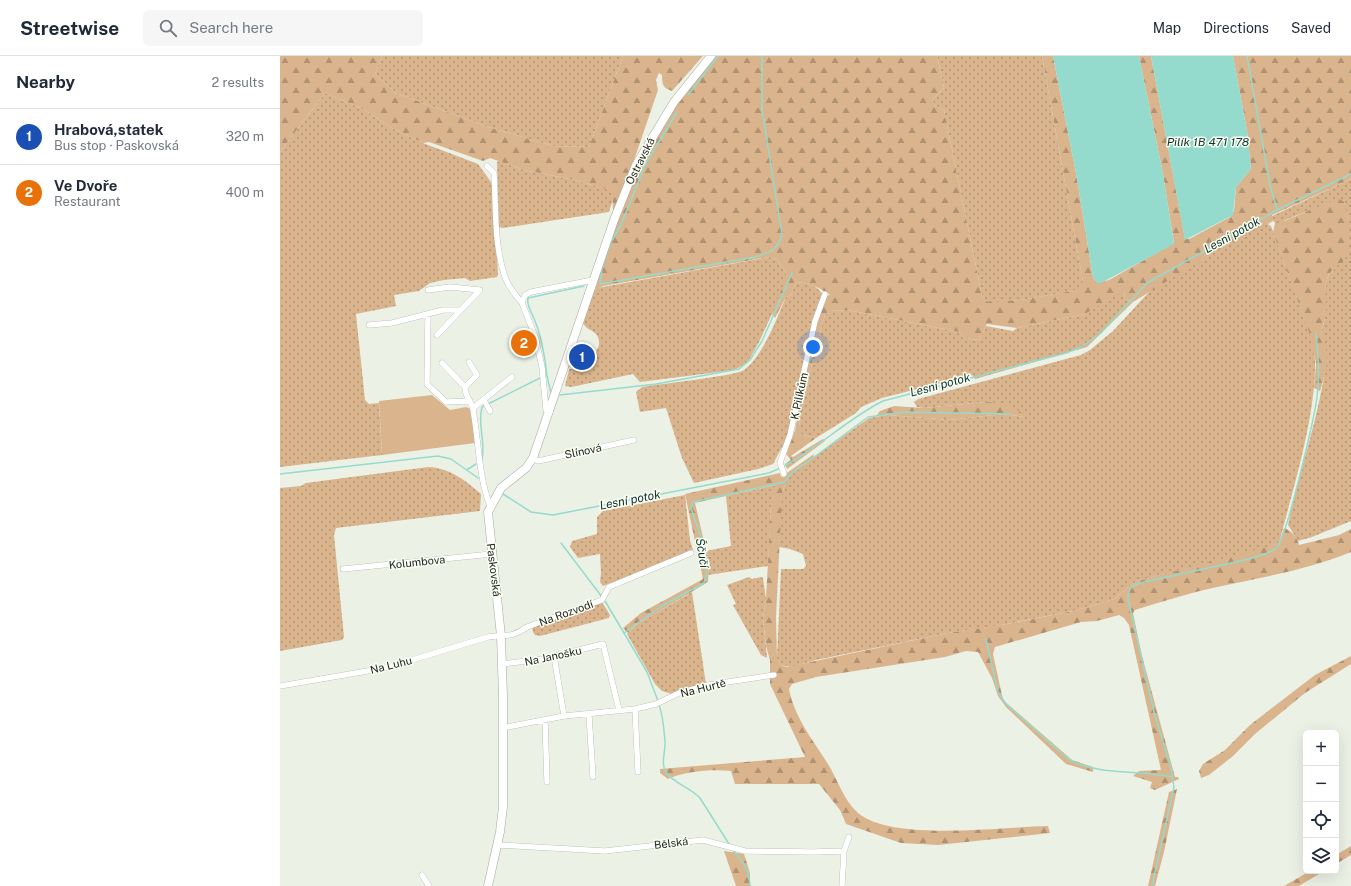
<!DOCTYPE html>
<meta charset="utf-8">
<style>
:root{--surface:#fff;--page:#f6f6f7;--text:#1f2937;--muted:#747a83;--line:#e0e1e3;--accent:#0b8043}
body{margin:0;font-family:"Public Sans",sans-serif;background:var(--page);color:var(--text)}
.controls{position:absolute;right:12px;bottom:12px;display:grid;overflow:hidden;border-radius:6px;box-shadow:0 4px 16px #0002}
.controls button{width:36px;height:36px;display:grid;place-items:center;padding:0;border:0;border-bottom:1px solid var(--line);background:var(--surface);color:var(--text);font:20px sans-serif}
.you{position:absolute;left:533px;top:291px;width:14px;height:14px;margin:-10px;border:3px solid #fff;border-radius:50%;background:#1a73e8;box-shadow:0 0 0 6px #1a73e833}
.badge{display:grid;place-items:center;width:26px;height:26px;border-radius:50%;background:var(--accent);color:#fff;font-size:13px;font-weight:700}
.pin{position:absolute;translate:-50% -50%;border:2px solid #fff;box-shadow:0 1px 4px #0006}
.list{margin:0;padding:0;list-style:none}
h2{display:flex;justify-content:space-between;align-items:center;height:52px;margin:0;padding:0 16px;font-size:17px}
h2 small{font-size:13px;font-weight:400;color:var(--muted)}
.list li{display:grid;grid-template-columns:26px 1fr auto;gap:12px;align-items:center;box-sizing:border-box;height:56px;padding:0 16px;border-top:1px solid var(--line)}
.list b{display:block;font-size:15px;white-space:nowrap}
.list p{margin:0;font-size:13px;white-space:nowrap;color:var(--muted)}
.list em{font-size:13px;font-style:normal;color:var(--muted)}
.icon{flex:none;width:22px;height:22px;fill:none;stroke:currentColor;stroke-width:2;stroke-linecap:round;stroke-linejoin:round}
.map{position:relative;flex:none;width:1071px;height:830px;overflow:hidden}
header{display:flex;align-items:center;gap:24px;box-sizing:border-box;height:56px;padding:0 20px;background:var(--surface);border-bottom:1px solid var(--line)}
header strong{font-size:19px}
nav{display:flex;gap:22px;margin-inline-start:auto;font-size:14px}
.search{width:280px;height:36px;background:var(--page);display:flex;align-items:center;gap:10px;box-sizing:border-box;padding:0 14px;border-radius:6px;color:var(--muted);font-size:15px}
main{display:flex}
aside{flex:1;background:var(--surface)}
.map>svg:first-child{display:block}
.green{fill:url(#green-dots)}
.forest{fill:url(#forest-firs)}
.pitch{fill:#dab48d}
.water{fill:#94dbcd}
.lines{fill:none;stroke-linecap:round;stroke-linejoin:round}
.stream{stroke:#94dbcd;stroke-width:1.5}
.street-casing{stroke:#a4a89d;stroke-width:6}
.secondary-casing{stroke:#a4a89d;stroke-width:9}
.street{stroke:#fff;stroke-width:5.5}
.secondary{stroke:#fff;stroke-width:8}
.labels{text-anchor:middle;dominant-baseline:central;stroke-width:3;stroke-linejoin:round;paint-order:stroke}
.street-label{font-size:11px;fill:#232521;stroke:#fafef3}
.water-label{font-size:12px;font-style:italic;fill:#0f322d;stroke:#fafef3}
</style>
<header>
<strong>Streetwise</strong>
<div class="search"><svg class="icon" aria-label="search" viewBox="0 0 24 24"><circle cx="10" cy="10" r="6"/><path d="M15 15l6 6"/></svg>Search here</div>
<nav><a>Map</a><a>Directions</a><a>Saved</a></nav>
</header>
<main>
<aside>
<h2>Nearby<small>2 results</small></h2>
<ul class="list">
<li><span class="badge" style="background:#1a4fb4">1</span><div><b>Hrabová,statek</b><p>Bus stop · Paskovská</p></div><em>320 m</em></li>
<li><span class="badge" style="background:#e8710a">2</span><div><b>Ve Dvoře</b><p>Restaurant</p></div><em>400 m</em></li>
</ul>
</aside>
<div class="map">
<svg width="1071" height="830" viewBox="0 0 1071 830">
<defs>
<pattern id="green-dots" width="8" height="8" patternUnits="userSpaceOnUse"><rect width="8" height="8" fill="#dab48d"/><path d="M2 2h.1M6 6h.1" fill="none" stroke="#b09273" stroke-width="1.8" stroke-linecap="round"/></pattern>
<pattern id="forest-firs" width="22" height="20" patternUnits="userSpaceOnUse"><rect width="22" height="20" fill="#dab48d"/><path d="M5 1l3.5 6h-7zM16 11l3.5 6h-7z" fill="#b09273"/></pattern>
</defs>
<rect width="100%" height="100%" fill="#ecf1e6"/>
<path class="green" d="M102,0H343L309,91L273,90L205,70L116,37L95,18Z
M657,0H762L803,226L798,234L741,244L708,247L702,240L664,54L655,50L652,44L664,32Z
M45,37L83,53L112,72L143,87L198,108L211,126L213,135L218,218L217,221L190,225L185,222L164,224L150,227L139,235L114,239L116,250L76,258L85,344L89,348L99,347L102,399L0,411V96Z
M219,105L244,114L295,124L333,135V143L329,156L223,172L219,171L217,106Z
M1071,123V465L1032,481L1018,485L1008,469C1019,414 1039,362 1046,307C1047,296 1043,290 1042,280C1041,273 1044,268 1045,262C1045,250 1044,238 1046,226C1048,218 1054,215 1057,208C1062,195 1067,159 1064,146L1025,156L996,168L991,162L992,160Z
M983,167H986L991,170L1025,264C1054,309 1012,434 1000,484L994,489L986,492L858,525L852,528L834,543L798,554L716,570L668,577L536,604L511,611L501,609L497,602L501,513H523L526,510L523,498L510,493L499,491C500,468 497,439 510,418L589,362L608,359L670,364L722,358L745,361L705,346L644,352L637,351L634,346L638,343L801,299L810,294L833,275L870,235Z
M489,201L497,203L507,219L505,230L479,286L469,304L462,310L454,314L360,326L353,318L291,331L285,330L289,313H298C307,305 328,291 315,277C310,273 306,273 303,267L313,236L317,232Z
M516,226C525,227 538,229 542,238L540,248H538L509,378L493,408L478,413L414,427L402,402L386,352L360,356L356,336L362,331C378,328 456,320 464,314C483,300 497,262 506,241L511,239Z
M844,234L845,243L853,246L807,291L695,323L692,319L602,342L581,351L576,357L536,382L519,378V370L533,302L545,259L549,255L568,254L679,276L684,282L699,284L706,270L733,275L737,272L805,258Z
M148,411C170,412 185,424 201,438L200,455L56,472L54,479L64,581L62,584L0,595V432L21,430L26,427Z
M496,429L491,449L488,510L428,519L429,507L426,495L451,490L446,440Z
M405,439L410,484L413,494L323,530L320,526L321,517L320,498L298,502L290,491L292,485L317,478V461L323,455Z
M469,521L472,523L481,521L483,522L486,543L483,562L487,602L481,599L453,549L456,548L447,529Z
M412,536L426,628L392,638L382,635L375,628L347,578L356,569Z
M322,546L330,559L329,562L260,580L255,579L253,576L252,570Z"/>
<path class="forest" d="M0,0H102L95,18L116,37L205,70L273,90L309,91L343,0H423L392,35C383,32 382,29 382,19L379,17L376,24L378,34L352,110L333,155L332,135L295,124L244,114L210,102L203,105L149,86L143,87L112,72L83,53L45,37L0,96Z
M436,0H657L664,32L652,44L655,50L664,54L702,240L708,246L741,244L797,234L803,226L762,0H773L796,117L813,221L817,227L829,224L894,187L883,118L859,0H871L905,183H909L950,161L954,155L956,131L971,113L967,75L953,0H1071V123L992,159L993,165L988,168L983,167L853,246L845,243L844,235L805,258L737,272L707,268L699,284L684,282L679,276L568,254L549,255L545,259L533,302L519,370V378L536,382L511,400L513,401L543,383L545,385L507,413L505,408L511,404L506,398L515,374L536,266L546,240L550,239C541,232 528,227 516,226L511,239L506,241L495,262L492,258L507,219L497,203L489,201L323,230L315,234C332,171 356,105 394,52C407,34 422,17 436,0Z
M1058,142L1064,146C1068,160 1071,190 1065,203C1058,211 1049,214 1046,226C1044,236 1047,247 1046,257C1045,265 1041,272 1042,281C1043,285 1045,289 1046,293C1048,305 1044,323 1040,335L1034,332L1036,308L1032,284L993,176L995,167L1007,164Z
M705,346C721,347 732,349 745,359V361L722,358L670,364L608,359L596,360L600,355L614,350L644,352Z
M534,398L533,402C517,412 506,419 502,439L496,561L497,602L501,609L507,611L668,577L727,568L798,554L834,543L852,528L858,525L994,489L1000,484L1004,472C1011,474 1018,482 1019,489L1059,479L1071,473V496C1027,514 983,521 937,531C910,537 883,545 855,554L853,557L862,600L895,721H898L899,723L875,734L870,732L872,726L853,720L859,715L881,714L849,569L844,562L839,559L817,565L801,566L715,591L713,598L723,644L792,704L813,711V716L786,708L726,651L718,640L712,622L698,596L686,595L665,601L536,621L512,628L509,633C514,660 532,683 546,705C557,721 563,744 578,757C612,786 723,771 768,770L770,777L658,789L621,787L566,768L560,754L539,728H455L451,715C432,713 406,715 388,723L380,717V713L525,701L490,628V604L486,590L483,562L486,543L491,449L495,429L415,447L429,507L428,526L356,569L348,577L343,572L361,557L423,523L405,438L500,417L501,421Z
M1071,600V608L1025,637L975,678L953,700L929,719L921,722L919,715L923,708L945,694L970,669L1035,619Z
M897,733L884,796L875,830H868L889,736Z
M1071,790V799L1056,808V799Z
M444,795L464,798L470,817V830H456Z
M1030,815H1044L1019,830H1004Z"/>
<path class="pitch" d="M152,339L170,354L186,351L191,353L195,387L102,399L99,345Z"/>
<path class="water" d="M773,0H859L883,118L894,188L821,227H817L813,221L796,117Z
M871,0H953L967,75L971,113L956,131L953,159L905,184Z"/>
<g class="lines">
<path class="stream" d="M967,0L990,129L997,153
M408,39L438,0
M397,56L366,107L341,169L331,186L322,213L320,228L475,201C490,197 498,194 502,178L482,54V0
M265,320H267C265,302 262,282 255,265C253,259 246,249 248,242L304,230
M267,320L271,337
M280,339L376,328L459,313L470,304L482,285L512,217
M208,348L262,321
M202,403C206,386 197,369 202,351L204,350
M188,413L196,408
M0,418L158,400L171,403L198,422
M223,438L251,456L273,459L489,417C531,400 563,365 603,345L786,297L801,291L820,278L867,227L997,154L1071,118
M281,487L322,541
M325,545L344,577
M706,583L718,636L726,648L787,702C819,721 857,713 892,721
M378,645L367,616L344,577L380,551L424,527C433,505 418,474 411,452L413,446L505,426L510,419L588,361L625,356L730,358
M379,649C383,659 384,674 385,685C386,695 380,707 386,716C394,728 410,731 420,742L449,788
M452,793C463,807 469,811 470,830
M872,830L894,731L891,712L874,656L848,543C848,533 851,530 860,527L969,503C978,500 990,498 997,491C1006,484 1035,359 1037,341C1040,319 1038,298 1036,277"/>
<g class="street-casing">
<path id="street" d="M207,110L214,117C216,150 214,187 224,218C227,229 235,239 242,247
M148,234L170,231L200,234L157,279
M148,259L147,328L166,346L190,345
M89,269L112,267L163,254H180
M162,307L185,331C184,339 192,346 193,354C199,386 198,418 210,450
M185,331L197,319L189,306
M204,344L210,355
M193,352L232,321
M270,356L266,354L262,311L255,280L242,247L245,239L251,236L313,224
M253,402L258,405L354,384
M504,418L500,407L502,401L510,379L535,265L545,238
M63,513L212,498
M274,600L284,660
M222,608L263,603L323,588L339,654
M0,630L105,612L208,581C225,578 230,583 247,571L322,544L329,531L411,497
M355,653L358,716
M309,659L313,721
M265,664L267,726
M222,672L284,660L355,653L376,648L399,637L428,629L494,619
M218,789L325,795L423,784L465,795L533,796L564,795
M142,819L149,830
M562,830L564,795L569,781"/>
</g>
<g class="secondary-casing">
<path id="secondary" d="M208,830L220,776L223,751V640L221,580L208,456L221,432L246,412L253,402L334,164L356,109L394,46L431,0"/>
</g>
<use href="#street" class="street"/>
<use href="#secondary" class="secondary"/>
</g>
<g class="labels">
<g class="street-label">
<text transform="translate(360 105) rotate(-63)">Ostravská</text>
<text transform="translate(519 340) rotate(-78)">K Pilíkům</text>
<text transform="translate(303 395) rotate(-12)">Slínová</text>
<text transform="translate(137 506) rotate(-6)">Kolumbova</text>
<text transform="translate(214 514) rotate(83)">Paskovská</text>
<text transform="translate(286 557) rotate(-20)">Na Rozvodí</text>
<text transform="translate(273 600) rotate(-12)">Na Janošku</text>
<text transform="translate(111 609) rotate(-14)">Na Luhu</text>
<text transform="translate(423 632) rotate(-14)">Na Hurtě</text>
<text transform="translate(391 787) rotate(-7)">Bělská</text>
</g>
<g class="water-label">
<text x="928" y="86">Pilík 1B 471 178</text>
<text transform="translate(952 179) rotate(-29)">Lesní potok</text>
<text transform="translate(660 329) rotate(-15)">Lesní potok</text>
<text transform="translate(350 444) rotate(-11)">Lesní potok</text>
<text transform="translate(422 497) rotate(81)">Ščučí</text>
</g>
</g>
</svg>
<div class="controls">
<button>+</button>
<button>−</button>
<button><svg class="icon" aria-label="locate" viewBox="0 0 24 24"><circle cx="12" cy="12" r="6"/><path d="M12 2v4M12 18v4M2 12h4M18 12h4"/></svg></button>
<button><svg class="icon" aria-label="layers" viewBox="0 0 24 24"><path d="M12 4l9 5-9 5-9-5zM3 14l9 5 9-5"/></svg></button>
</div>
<div class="you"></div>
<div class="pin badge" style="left:302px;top:301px;background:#1a4fb4">1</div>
<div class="pin badge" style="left:244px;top:287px;background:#e8710a">2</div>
</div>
</main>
